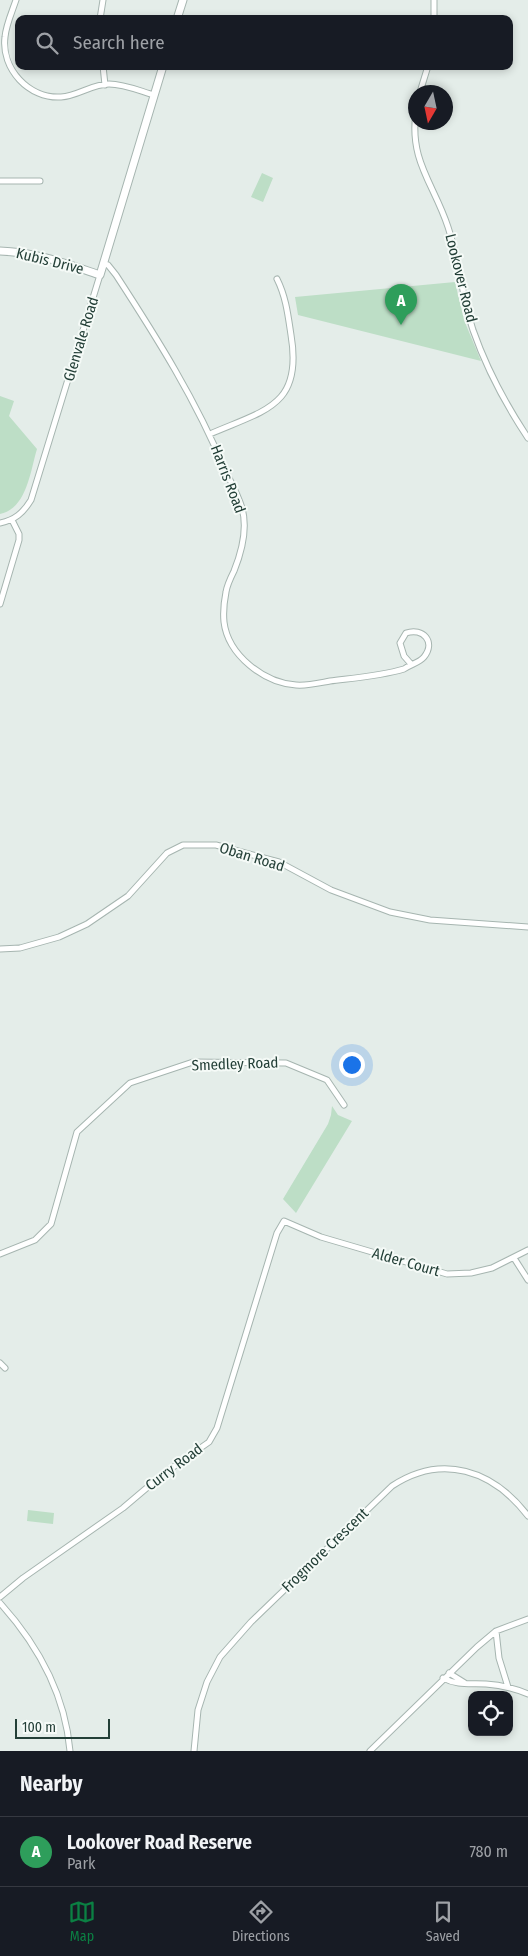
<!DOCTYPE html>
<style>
:root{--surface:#171b24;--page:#242831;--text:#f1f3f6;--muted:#9ea1a6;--line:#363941;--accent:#0b8043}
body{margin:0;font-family:"Fira Sans Condensed",sans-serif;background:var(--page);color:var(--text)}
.controls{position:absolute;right:15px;bottom:15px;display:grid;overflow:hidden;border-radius:10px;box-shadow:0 2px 8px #0003}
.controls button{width:45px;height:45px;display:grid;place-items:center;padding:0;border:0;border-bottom:1px solid var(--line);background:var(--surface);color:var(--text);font:25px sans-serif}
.compass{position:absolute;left:408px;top:85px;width:45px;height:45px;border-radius:50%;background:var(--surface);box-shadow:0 2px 8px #0003;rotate:189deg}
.scale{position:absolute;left:15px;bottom:12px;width:95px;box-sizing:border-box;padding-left:5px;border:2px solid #233f37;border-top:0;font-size:14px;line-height:18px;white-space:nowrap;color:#233f37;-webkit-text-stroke:4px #f5faf7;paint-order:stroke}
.you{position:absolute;left:351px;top:1064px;width:18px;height:18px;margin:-12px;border:4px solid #fff;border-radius:50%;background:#1a73e8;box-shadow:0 0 0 8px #1a73e833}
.badge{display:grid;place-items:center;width:32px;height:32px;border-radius:50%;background:var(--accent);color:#fff;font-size:16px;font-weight:700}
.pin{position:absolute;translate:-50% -41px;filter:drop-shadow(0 1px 2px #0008)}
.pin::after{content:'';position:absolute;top:26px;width:18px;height:15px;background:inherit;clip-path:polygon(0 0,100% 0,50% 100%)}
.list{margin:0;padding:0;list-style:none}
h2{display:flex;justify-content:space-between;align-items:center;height:65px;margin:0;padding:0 20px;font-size:21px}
h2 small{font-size:16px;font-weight:400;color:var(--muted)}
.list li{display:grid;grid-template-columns:32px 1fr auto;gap:15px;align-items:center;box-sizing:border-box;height:70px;padding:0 20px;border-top:1px solid var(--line)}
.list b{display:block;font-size:19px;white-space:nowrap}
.list p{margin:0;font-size:16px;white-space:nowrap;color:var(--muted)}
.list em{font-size:16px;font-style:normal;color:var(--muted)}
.icon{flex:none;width:28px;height:28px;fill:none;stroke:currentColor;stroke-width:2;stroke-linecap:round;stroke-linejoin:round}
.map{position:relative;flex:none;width:528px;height:1751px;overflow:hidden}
.search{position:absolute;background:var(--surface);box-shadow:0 2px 8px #0003;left:15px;right:15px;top:15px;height:55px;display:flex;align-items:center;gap:12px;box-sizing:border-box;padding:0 18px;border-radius:10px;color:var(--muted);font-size:19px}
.sheet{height:135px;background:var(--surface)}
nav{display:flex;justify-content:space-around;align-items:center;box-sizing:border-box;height:70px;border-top:1px solid var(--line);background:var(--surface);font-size:14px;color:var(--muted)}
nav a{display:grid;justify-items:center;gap:2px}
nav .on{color:var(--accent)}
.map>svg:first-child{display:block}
.green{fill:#bddec6}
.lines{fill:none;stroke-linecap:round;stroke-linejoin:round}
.minor-casing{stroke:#a6b5b0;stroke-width:7}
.tertiary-casing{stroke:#a6b5b0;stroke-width:9}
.minor{stroke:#fff;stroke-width:5}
.tertiary{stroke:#fff;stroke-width:7}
.labels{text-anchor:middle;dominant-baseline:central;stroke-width:4;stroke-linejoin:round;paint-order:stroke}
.street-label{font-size:15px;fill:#233f37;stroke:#f5faf7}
</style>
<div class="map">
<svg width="528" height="1751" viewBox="0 0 528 1751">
<rect width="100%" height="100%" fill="#e4ede9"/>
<path class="green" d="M262,173L273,178L263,202L251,197Z
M455,282L464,320L481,361L298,315L295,297Z
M0,396L14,401L9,416L37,449C30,472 27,508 0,514Z
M332,1106L338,1115L352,1121L296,1213L283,1199L328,1124L331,1115Z
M28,1510L54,1513L53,1524L27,1521Z"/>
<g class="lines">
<g class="minor-casing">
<path id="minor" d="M16,0C12,12 6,25 5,37C1,69 29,99 61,97C78,96 92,84 109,84C124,84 140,91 154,95
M100,19L103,0
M434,19V0
M103,66L105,85
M420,92L428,66
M416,112C409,161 434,184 448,227C459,260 462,296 473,330C486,367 506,405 528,438
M0,181H40
M104,264L108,265L116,275C157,338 196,400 225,470C231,482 238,495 242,508C248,529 242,551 234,571C231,577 227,585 226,592C224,602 223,612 224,622C228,655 264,683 296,685C307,686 319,683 330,681C354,678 381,676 404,669C411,664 419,663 424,657C436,642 423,627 406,633L400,643L404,656L411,664
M210,434C265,410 303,406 291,335C288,315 286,297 277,279
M0,523C15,520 23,513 31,500L100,275
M0,604L19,540V534L12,520
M0,949L20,948L59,937L87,924L128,896L167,853L183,845H216L279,862L331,890L390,912L430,920L528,927
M0,1254L35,1240L51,1224L77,1132L130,1083L193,1062L286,1063L327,1080L344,1105
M514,1258L528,1280
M0,1363L5,1368
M0,1597L23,1578L123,1508L162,1475L209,1442L217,1428L277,1233L284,1221L321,1237L447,1274L471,1273L492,1268L528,1250
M0,1603C38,1645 65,1694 70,1751
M496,1631L499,1658L508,1687
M449,1673L465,1683
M443,1678C458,1686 470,1683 486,1684C501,1685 514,1688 528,1694
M194,1751L198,1710L207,1682L220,1657L251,1622L392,1486C442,1453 493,1470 528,1516
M370,1751L477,1647L496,1631L528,1619"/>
</g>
<g class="tertiary-casing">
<path id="tertiary" d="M177,19L183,0
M0,251C35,252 67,264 100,275L163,66"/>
</g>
<use href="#minor" class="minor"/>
<use href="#tertiary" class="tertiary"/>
</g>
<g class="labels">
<g class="street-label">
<text transform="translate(50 261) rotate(14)">Kubis Drive</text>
<text transform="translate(461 278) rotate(76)">Lookover Road</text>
<text transform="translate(81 339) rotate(-73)">Glenvale Road</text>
<text transform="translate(228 479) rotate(69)">Harris Road</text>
<text transform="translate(252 857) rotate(17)">Oban Road</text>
<text transform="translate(235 1064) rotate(-2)">Smedley Road</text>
<text transform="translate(406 1262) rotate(16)">Alder Court</text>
<text transform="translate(174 1467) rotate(-37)">Curry Road</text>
<text transform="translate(325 1550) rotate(-44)">Frogmore Crescent</text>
</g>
</g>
</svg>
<div class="controls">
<button><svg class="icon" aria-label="locate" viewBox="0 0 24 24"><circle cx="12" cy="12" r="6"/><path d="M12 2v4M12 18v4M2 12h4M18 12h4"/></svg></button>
</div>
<svg class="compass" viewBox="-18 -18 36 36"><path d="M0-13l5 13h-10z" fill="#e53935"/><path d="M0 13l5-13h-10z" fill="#9ea1a6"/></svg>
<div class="scale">100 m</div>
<div class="you"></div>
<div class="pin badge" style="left:401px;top:325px;background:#2e9e5b">A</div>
<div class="search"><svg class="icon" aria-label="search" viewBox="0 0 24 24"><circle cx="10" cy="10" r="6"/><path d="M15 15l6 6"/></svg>Search here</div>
</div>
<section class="sheet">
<h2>Nearby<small></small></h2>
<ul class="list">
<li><span class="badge" style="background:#2e9e5b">A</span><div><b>Lookover Road Reserve</b><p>Park</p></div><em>780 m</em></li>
</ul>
</section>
<nav>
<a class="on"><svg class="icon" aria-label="map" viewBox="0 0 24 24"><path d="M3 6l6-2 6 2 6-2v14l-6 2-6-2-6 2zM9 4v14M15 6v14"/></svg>Map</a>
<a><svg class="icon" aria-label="directions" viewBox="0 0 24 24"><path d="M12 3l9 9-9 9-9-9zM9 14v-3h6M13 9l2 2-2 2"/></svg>Directions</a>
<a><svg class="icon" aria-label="saved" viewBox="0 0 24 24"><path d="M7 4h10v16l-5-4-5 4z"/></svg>Saved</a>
</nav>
